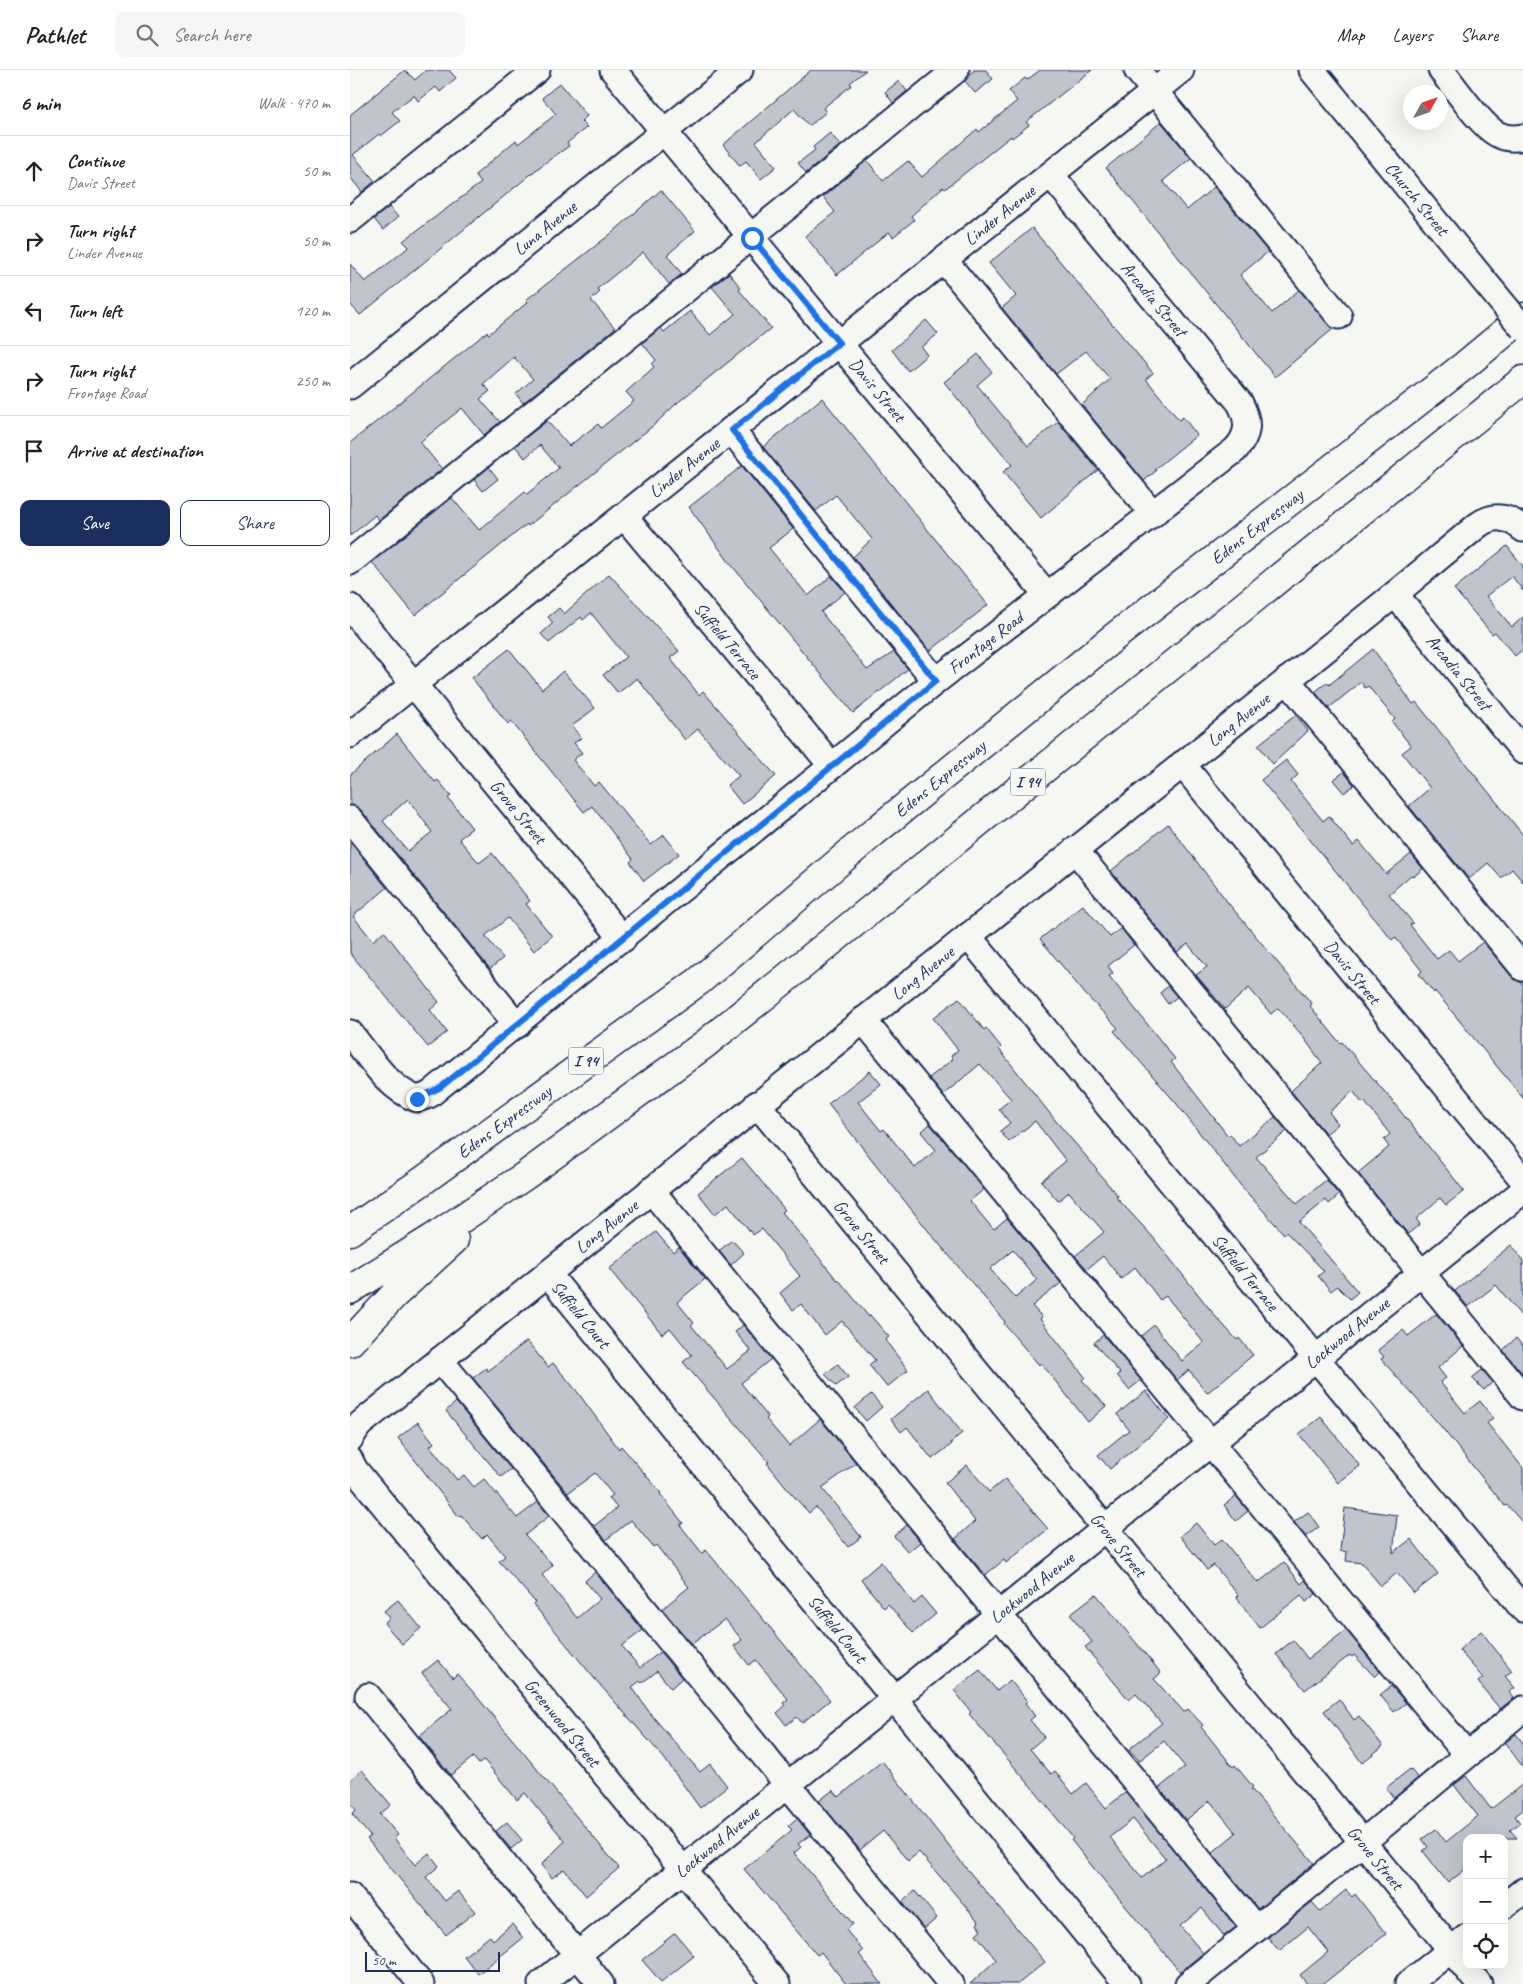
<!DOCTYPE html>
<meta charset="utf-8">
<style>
:root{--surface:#fff;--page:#f6f6f6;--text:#202124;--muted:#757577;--line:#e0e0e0;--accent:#1b2f5e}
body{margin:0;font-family:Caveat,sans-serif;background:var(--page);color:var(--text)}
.controls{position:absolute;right:15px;bottom:15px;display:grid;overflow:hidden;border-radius:10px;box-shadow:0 5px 20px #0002}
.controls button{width:45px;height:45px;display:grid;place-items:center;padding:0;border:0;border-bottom:1px solid var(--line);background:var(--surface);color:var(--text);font:25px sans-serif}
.compass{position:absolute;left:1053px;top:15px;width:45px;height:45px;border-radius:50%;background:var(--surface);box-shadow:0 5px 20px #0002;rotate:50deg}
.scale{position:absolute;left:15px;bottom:12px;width:135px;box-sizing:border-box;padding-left:5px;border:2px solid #1b2f5e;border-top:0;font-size:14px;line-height:18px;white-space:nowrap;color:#1b2f5e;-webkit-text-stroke:4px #f6f6f2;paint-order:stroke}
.stop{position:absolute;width:15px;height:15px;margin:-11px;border:4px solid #1a73e8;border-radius:50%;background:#fff}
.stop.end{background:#1a73e8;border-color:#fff;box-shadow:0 1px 5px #0008}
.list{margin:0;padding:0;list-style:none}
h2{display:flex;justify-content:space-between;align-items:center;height:65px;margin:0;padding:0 20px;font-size:21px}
h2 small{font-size:16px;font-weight:400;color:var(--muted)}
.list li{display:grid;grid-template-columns:32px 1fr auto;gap:15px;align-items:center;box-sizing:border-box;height:70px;padding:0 20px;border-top:1px solid var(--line)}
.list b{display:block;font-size:19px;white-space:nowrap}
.list p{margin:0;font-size:16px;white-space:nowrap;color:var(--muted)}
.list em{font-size:16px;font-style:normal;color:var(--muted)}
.actions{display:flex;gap:10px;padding:15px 20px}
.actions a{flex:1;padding:11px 0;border:1px solid var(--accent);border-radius:10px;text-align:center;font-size:18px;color:var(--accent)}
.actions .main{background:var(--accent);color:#fff}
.icon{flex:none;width:28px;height:28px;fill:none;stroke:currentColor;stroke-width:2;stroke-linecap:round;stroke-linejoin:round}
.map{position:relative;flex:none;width:1173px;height:1914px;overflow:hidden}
header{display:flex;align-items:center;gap:30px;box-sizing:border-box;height:70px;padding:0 25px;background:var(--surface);border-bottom:1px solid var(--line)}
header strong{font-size:24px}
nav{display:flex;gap:28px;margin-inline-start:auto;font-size:18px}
.search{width:350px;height:45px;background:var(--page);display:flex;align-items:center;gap:12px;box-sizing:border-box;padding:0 18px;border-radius:10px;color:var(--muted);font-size:19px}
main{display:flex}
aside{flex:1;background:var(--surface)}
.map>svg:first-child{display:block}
.building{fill:#c0c4cd;stroke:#1b2f5e;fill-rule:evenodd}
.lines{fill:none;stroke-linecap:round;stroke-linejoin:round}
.minor-casing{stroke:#1b2f5e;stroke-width:29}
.highway-casing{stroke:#1b2f5e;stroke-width:31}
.minor{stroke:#f6f6f2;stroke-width:25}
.highway{stroke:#f6f6f2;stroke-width:28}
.minor-bridge-casing{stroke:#1b2f5e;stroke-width:29;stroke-linecap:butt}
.minor-bridge{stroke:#f6f6f2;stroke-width:25}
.route{stroke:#1a73e8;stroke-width:6}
.labels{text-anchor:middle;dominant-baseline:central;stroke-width:4.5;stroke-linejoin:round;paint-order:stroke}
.shield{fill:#f6f6f2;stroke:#5d6b8a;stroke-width:1}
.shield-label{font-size:16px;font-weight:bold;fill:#1b2f5e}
.street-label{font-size:18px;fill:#1b2f5e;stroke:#f6f6f2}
</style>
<header>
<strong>Pathlet</strong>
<div class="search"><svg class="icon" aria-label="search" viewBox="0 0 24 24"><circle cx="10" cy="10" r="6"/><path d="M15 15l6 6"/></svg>Search here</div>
<nav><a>Map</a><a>Layers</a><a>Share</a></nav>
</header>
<main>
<aside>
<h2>6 min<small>Walk · 470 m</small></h2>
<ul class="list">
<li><svg class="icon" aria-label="ahead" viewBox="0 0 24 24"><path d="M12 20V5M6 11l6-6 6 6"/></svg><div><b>Continue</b><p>Davis Street</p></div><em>50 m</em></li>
<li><svg class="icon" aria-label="right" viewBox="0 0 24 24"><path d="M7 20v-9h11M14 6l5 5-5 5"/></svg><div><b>Turn right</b><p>Linder Avenue</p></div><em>50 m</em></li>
<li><svg class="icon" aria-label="left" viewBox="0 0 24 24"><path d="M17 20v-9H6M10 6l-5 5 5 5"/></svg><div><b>Turn left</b></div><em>120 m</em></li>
<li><svg class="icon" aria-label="right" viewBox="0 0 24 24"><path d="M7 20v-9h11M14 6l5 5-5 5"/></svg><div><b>Turn right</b><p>Frontage Road</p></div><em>250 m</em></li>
<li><svg class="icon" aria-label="arrive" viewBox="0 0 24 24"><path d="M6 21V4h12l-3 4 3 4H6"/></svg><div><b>Arrive at destination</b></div></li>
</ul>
<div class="actions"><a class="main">Save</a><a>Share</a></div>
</aside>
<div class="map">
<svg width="1173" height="1914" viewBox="0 0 1173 1914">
<rect width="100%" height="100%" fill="#f6f6f2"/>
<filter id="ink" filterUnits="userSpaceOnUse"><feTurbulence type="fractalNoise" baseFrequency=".02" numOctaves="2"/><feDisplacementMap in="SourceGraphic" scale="10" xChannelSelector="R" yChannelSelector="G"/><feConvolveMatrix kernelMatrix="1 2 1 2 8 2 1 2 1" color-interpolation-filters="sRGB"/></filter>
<g filter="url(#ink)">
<path class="building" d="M55,0L65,10L76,0H99L106,8L90,22L86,17L68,31L64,25L42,42L50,51L31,66L29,64L3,85L25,111L12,122L0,107V45Z
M461,0H516L500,13L502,15L473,38L476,42L459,56L444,39L406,72L426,97L411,109L396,91L390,96L373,75Z
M624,0H636L643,9L625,23L615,11Z
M690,0H742L676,52L679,55L662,68L661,66L595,119L593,117L561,146L564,150L543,167L539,162L487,205L455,166L485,142L473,127L517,90L533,111L558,91L572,107L627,59L629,62L667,31L659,21L675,8L677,10Z
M549,11L557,21L543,33L535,22Z
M210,13L237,46L231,51L237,57L217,73L219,76L192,95L10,245L0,234V194L15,212L59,177L53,171L131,113L125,105L166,70L168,74L206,44L192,28Z
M811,52L841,88L813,111L837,140L864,117L918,182L890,205L922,243L949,220L983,259L925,307L756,98Z
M480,63L490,75L456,103L448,93L465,80L463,77Z
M311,120L345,161L317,185L332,204L319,214L293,182L247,219L250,222L241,230L265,258L173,333L166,324L183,309L164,287L133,314L140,321L130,329L150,352L134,365L112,338L70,372L92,399L29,450L25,445L0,466V373L137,262L139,264L178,232L176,230L262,163Z
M39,137L48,147L33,160L24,149Z
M682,158L803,303L796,309L829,350L833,347L847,365L805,399L806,401L794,411L732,335L760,309L736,281L706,304L652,238L666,226L639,193Z
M379,203L391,218L389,220L421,258L327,333L304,355L178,456L177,454L65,545L22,492L102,428L129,460L175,422L177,424L209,398L190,375L175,388L165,376L197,351L219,376L248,354L251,358L284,331L276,322L304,297L302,294L306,290L292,273L311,258L314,262L340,241L360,265L385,244L362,217Z
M576,250L588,264L571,277L577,285L558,301L542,280Z
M628,284L642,302L627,315L678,376L708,352L748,400L691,448L653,402L662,395L594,312Z
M472,328L638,535L580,581L503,487L522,469L486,425L466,441L413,377Z
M392,396L443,459L419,478L458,526L481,506L495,522L471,542L517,600L544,582L558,599L503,643L379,492L339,437Z
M139,397L148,409L133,421L124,410Z
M1157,476L1173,496V521L1162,506L1136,526L1162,557L1173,547V579L1165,586L1145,562L1142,564L1104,519Z
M259,504L329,581L320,588L349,625L353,621L426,706L392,734L377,715L389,706L348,659L335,670L287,608L268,623L253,605L276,587L241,543L233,550L231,547L199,573L191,564L203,553L198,547L209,538L214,544Z
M159,579L192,619L213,601L245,638L222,656L231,668L224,673L232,683L223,690L244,716L249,712L301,775L314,765L329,784L294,811L280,792L283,789L242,736L234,742L161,651L158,654L122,608Z
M1023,579L1063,634L1066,632L1173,765V812L1162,799L1151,808L1138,793L1119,809L1059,736L1080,718L1052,683L1061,676L1042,652L1045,649L1018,616L1015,618L1011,612L979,638L965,622L977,612L979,615Z
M946,645L958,661L923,694L908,675Z
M47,664L85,712L88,710L101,726L98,728L122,758L109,769L129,793L142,783L180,831L176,834L202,866L184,881L158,848L135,866L153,888L140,899L11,740L0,735V705ZM58,729L82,762L58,781L33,751Z
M936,690L948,705L941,711L973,751L979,746L1003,776L1009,771L1036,804L1061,784L1073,799L1063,807L1061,805L1039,824L1063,853L1060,855L1087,889L1099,880L1108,891L1133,872L1162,907L1173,914V1028L1085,921L1084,923L1069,904L1072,901L1045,867L1042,870L911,710Z
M994,702L1004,715L994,723L983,710Z
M818,754L879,834L962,934L960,936L990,973L992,972L1039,1027L1114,1121L1096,1135L1090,1128L1066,1149L1070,1154L1058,1164L1008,1103L1039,1077L1034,1070L1040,1064L1014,1031L1012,1033L1003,1021L979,1042L988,1054L976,1064L941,1021L972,993L951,964L928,938L921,944L899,918L875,939L846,905L857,897L838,874L827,882L761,801Z
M0,772L37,818L3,846L23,871L34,861L89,932L80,940L97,962L78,977L0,883Z
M733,835L760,867L771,858L784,875L758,896L763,903L759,906L825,989L821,992L878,1066L880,1064L889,1076L925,1047L937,1061L906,1087L947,1134L976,1110L989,1125L979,1134L976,1130L949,1152L1008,1222L1000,1229L987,1216L981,1221L968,1206L974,1201L936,1162L934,1164L892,1117L826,1033L764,961L768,958L736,925L690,869Z
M818,916L827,927L818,934L810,923Z
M609,928L634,960L636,958L651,977L649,979L705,1050L747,1099L746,1100L768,1126L766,1127L802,1166L866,1247L887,1270L889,1268L903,1285L857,1323L839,1300L827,1310L791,1266L804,1255L832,1291L854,1273L816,1226L810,1230L785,1197L771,1209L753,1186L737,1199L725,1186L754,1162L719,1122L708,1131L691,1111L716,1091L685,1051L659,1072L650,1061L660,1053L649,1039L661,1029L630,994L593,1025L579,1008L603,989L601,986L608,980L583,948Z
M520,1001L531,1014L508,1032L531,1061L534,1059L565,1098L586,1080L571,1062L580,1054L634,1119L620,1131L638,1153L644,1159L657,1148L711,1213L682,1236L692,1247L690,1249L735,1307L732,1310L756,1336L738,1352L691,1293L689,1295L654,1254L655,1252L580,1163L478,1034ZM663,1180L687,1210L665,1228L640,1199Z
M392,1088L435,1140L432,1142L487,1210L488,1209L519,1247L520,1245L539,1267L535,1270L558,1300L537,1317L519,1295L525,1290L492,1251L475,1265L451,1234L443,1240L430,1223L450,1206L412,1159L403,1165L378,1134L365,1144L348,1123Z
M306,1162L323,1182L329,1177L355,1209L327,1232L344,1253L341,1255L377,1299L401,1281L385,1262L393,1255L421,1289L391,1313L418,1347L416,1349L439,1376L470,1349L506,1393L472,1418L511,1467L498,1477L466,1437L459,1443L441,1423L417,1393L419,1392L333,1292L342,1285L320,1258L312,1264L259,1199Z
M382,1170L394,1183L381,1195L369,1181Z
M1161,1175L1173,1191V1248L1146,1215L1118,1237L1105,1221Z
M1086,1244L1113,1276L1088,1298L1096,1308L1090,1312L1115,1343L1130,1331L1143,1348L1137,1353L1173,1398V1453L1157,1435L1155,1436L1088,1353L1031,1289L1034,1287L1028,1280L1053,1260L1058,1266Z
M753,1265L791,1310L779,1320L767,1305L770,1303L744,1273Z
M1166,1268L1173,1276V1304L1153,1280Z
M177,1271L198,1297L203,1293L226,1320L269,1379L271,1376L311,1423L310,1424L333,1453L330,1455L352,1483L356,1480L480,1630L452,1653L447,1647L436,1655L427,1643L435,1636L433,1633L438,1629L406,1590L399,1595L384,1576L392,1570L375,1549L342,1574L312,1539L339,1517L306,1475L303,1477L281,1450L256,1470L244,1456L267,1438L259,1428L263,1425L245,1403L218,1423L123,1308L136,1298L138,1301Z
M488,1294L498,1307L486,1316L475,1304Z
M1132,1300L1143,1312L1134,1320L1122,1308Z
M578,1319L612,1363L601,1372L602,1374L582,1389L557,1357L551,1362L541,1349Z
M796,1321L819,1349L760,1399L748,1385L779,1360L767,1344Z
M521,1324L532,1337L516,1351L505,1338Z
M106,1332L161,1399L151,1407L96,1341Z
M971,1347L1010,1396L988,1413L949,1364Z
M68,1352L84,1373L80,1376L107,1410L114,1405L124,1417L134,1409L167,1448L188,1432L199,1446L175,1465L203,1495L192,1505L227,1548L250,1529L235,1511L245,1502L293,1560L272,1576L290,1598L310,1582L332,1608L321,1618L307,1601L292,1613L290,1611L282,1617L299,1642L350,1702L360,1694L377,1716L350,1738L314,1688L244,1608L183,1534L185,1532L149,1491L155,1486L137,1464L132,1469L111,1445L109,1447L48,1368Z
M617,1395L639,1422L655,1409L698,1459L656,1493L654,1490L635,1505L605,1469L625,1451L595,1413Z
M886,1426L898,1441L886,1451L874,1435Z
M995,1438L1047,1445L1043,1483L1061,1469L1088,1504L1064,1523L1047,1503L1031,1516L1012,1493L996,1491L997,1482L990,1481Z
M958,1442L969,1457L956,1467L944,1452Z
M846,1453L864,1475L872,1469L908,1513L934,1492L951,1514L955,1510L966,1524L956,1532L951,1525L910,1558L886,1527L888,1525L864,1495L857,1500L830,1466Z
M557,1455L570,1472L558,1482L544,1466Z
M531,1492L564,1534L572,1527L586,1544L563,1563L538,1534L534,1538L511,1509Z
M746,1524L811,1603L804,1609L834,1642L838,1639L853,1655L851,1657L883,1697L885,1695L903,1717L901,1719L964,1793L908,1839L862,1783L886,1763L860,1731L836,1750L809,1718L835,1697L814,1671L789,1691L779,1679L812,1653L786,1624L779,1630L735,1577L742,1572L720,1544Z
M48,1530L71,1558L52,1574L34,1553L40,1548L34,1541Z
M996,1560L1030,1602L1025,1607L1004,1585L1002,1587L1000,1585L955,1620L926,1584L943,1570L958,1589Z
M1131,1561L1162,1601L1155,1606L1165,1618L1159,1622L1164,1628L1150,1639L1128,1612L1133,1608L1109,1580Z
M88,1590L103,1608L107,1604L123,1622L269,1798L236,1826L214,1799L202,1808L191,1795L215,1771L175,1723L167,1730L134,1690L129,1694L123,1687L101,1705L69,1666L102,1639L72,1603Z
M630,1600L647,1621L660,1610L677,1631L675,1633L685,1646L680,1650L694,1667L680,1679L701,1704L705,1701L723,1724L736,1713L756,1738L776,1722L886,1857L874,1866L852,1838L830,1856L853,1883L830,1902L742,1796L721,1770L723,1768L684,1720L619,1644L621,1642L604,1620ZM783,1749L816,1789L792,1808L760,1767Z
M1041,1616L1056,1633L1044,1642L1030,1625Z
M989,1629L1004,1650L1009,1646L1033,1676L1012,1693L974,1641Z
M1166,1664L1173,1673V1697L1155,1673Z
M532,1691L616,1798L695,1892L668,1914H620L646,1890L626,1864L631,1860L627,1854L629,1852L569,1782L558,1791L533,1761L510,1780L469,1731L483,1720L489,1727Z
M1060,1699L1068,1708L1044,1728L1036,1718Z
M12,1700L41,1735L30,1744L48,1765L44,1768L65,1795L79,1783L89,1796L76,1807L95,1831L108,1821L125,1842L96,1865L17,1769L20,1766L2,1744L6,1740L0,1732V1710Z
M1116,1706L1141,1739L1173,1714V1740L1165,1746L1170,1753L1160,1760L1167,1768H1117V1798L1098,1813L1073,1781L1078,1777L1072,1769L1086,1759L1096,1772L1128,1746L1104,1715Z
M447,1748L460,1765L448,1774L451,1777L444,1783L503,1854L496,1860L513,1881L509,1884L532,1914H496L471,1882L467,1885L394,1799L442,1760L438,1756Z
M157,1752L172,1770L161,1779L146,1761Z
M996,1820L1002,1827L1005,1824L1036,1864L973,1914H957L950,1905L978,1882L958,1857L929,1881L918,1867L962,1832L970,1841Z
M565,1821L587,1848L574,1859L552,1832Z
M162,1854L173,1868L128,1904L114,1886L140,1866L143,1870Z
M325,1863L344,1886L311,1912L292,1890Z"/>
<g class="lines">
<g class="minor-casing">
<g id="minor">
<path id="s1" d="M263,0L697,525"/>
<path d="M787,0L989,246"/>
<path id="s2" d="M962,0L1121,195"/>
<path d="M1091,0C1104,16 1130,55 1147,64C1156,69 1164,69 1173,67"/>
<path d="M0,150L187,0"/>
<path d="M594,190L803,444"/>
<path id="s3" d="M0,316L390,0"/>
<path d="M381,360L586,611"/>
<path id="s4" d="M274,446L482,696"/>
<path d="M0,492L606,0"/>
<path id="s5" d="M1045,524L1173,681"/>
<path id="s6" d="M0,537L273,869"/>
<path d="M937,610L1173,898"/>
<path id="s7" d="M0,665L831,0"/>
<path id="s8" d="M832,694L1173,1110"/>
<path d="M0,749L167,955"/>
<path d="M725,780L1173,1327"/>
<path id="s9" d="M618,866L1173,1539"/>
<path d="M513,950L1117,1685"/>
<path id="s10" d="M0,963C19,986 37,1018 67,1029L79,1025L586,611L885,380C900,364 899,351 890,333L701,105"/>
<path id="s11" d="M407,1034L1129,1914"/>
<path d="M301,1120L906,1859"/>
<path id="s12" d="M198,1204L777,1914"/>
<path d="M90,1290L601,1914"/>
<path id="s13" d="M0,1369L9,1355L1045,524L1128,455C1144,444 1158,446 1173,459"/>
<path id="s14" d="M0,1390L5,1400L427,1914"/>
<path d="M18,1626L251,1914"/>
<path d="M0,1826L71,1914"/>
<path d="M1154,1836L1173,1821"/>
<path id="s15" d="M191,1914L1173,1121"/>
<path d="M838,1914L1013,1772L1173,1639"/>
<path d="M1058,1914L1117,1867"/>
</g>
</g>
<g class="highway-casing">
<g id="highway">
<path id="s16" d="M0,1161L71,1112L349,911L523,763L763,568L1114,296L1173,247"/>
<path d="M0,1220L83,1168L176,1105L355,974L1173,310"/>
<path d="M0,1272L45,1224L104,1170"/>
</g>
</g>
<use href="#minor" class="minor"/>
<use href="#highway" class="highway"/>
<g class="minor-bridge-casing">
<path id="minor-bridge" d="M1121,195L1173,258"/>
</g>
<use href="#minor-bridge" class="minor-bridge"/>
</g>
</g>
<g class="lines" filter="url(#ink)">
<path class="route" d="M67,1029L91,1017L586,611L382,360L489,273L402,168"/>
</g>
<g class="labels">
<g class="shield">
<rect x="660.5" y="698.5" width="35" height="27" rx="4"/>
<rect x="218.5" y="977.5" width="35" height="27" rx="4"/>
</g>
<g class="shield-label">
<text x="678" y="712">I 94</text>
<text x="236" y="991">I 94</text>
</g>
<g class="street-label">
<text stroke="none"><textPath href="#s2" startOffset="166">Church Street</textPath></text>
<text stroke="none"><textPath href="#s7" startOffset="832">Linder Avenue</textPath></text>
<text stroke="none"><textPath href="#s3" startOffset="251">Luna Avenue</textPath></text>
<text transform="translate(804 229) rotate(50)">Arcadia Street</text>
<text stroke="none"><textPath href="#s1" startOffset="415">Davis Street</textPath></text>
<text stroke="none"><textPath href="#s7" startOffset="428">Linder Avenue</textPath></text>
<text stroke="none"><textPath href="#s16" startOffset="1149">Edens Expressway</textPath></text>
<text stroke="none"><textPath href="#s4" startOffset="162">Suffield Terrace</textPath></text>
<text stroke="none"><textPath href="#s10" startOffset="825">Frontage Road</textPath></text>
<text stroke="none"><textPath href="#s5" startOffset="101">Arcadia Street</textPath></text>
<text stroke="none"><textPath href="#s13" startOffset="1144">Long Avenue</textPath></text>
<text stroke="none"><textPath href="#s16" startOffset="744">Edens Expressway</textPath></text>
<text stroke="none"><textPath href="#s6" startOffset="265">Grove Street</textPath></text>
<text stroke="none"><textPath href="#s8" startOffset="269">Davis Street</textPath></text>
<text stroke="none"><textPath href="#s13" startOffset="739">Long Avenue</textPath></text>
<text stroke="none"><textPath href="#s16" startOffset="189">Edens Expressway</textPath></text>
<text stroke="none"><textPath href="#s13" startOffset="334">Long Avenue</textPath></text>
<text stroke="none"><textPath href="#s11" startOffset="165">Grove Street</textPath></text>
<text stroke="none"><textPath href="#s9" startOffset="436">Suffield Terrace</textPath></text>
<text stroke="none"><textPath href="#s12" startOffset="52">Suffield Court</textPath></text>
<text stroke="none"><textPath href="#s15" startOffset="1036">Lockwood Avenue</textPath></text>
<text stroke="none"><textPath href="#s11" startOffset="570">Grove Street</textPath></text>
<text stroke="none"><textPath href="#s15" startOffset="631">Lockwood Avenue</textPath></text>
<text stroke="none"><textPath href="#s12" startOffset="458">Suffield Court</textPath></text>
<text stroke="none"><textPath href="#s14" startOffset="338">Greenwood Street</textPath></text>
<text stroke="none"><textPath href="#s15" startOffset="226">Lockwood Avenue</textPath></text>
<text stroke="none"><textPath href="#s11" startOffset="975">Grove Street</textPath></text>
</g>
</g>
</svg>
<div class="controls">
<button>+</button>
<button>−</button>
<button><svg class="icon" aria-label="locate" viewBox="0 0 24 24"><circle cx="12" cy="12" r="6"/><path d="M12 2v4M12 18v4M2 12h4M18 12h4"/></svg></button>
</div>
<svg class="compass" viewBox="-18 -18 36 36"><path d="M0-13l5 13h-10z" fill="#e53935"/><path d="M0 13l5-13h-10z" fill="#757577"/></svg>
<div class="scale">50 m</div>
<div class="stop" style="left:402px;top:168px"></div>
<div class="stop end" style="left:67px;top:1029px"></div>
</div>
</main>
